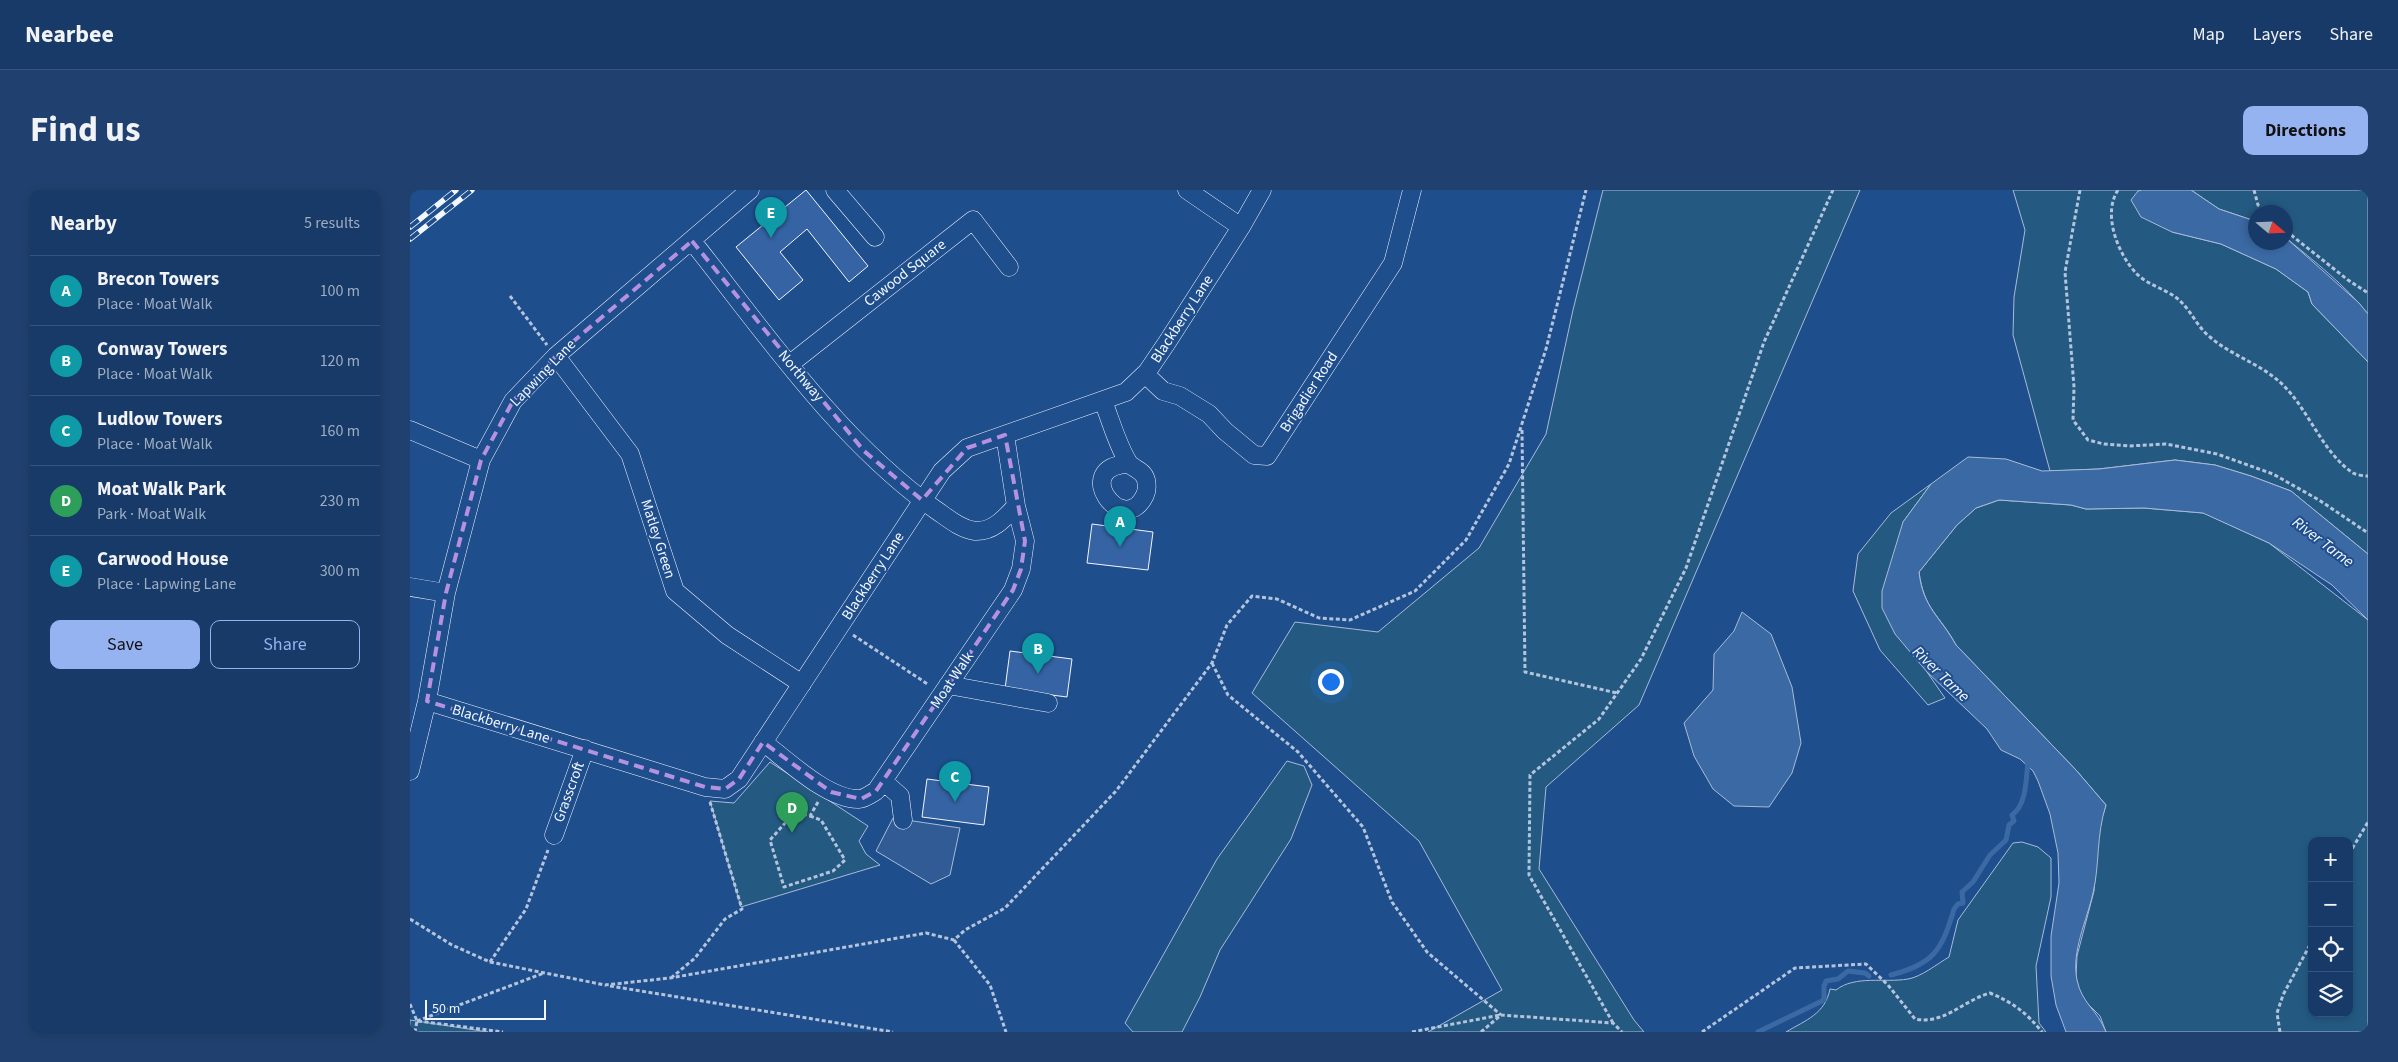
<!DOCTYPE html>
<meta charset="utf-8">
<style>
:root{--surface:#173a69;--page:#20416f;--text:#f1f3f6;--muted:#9eadc0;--line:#36547d;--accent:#95b2f1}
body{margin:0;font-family:"Source Sans 3",sans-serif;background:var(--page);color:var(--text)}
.controls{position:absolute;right:15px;bottom:15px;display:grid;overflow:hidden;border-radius:10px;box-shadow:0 2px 8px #0003}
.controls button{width:45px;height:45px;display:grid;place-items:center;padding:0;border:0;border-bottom:1px solid var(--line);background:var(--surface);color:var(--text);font:25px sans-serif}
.compass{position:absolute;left:1838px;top:15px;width:45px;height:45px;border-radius:50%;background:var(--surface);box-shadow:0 2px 8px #0003;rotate:109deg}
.scale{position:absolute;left:15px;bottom:12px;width:121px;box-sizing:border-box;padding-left:5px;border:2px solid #f2f6ff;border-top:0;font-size:14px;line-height:18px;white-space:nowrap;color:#f2f6ff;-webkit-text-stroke:4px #1f4e8c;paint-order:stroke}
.you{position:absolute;left:920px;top:491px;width:18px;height:18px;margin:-12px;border:4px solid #fff;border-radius:50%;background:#1a73e8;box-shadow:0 0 0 8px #1a73e833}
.badge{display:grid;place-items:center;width:32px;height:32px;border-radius:50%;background:var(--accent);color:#fff;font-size:16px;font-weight:700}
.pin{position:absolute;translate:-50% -41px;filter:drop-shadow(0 1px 2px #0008)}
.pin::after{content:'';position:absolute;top:26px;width:18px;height:15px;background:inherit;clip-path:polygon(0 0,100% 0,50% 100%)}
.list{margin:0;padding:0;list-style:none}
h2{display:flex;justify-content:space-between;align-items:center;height:65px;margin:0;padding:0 20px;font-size:21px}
h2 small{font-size:16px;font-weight:400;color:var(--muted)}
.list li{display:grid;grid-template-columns:32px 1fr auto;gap:15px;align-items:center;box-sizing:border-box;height:70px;padding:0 20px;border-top:1px solid var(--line)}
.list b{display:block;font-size:19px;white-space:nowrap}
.list p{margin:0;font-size:16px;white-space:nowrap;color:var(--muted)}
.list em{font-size:16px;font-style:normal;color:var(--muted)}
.actions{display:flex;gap:10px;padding:15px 20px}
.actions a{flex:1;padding:11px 0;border:1px solid var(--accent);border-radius:10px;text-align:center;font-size:18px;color:var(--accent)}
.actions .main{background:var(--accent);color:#111}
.icon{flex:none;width:28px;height:28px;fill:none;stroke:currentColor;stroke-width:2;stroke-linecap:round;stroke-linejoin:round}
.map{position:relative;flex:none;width:1958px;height:842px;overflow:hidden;border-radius:10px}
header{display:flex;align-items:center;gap:30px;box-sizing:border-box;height:70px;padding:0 25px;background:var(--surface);border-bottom:1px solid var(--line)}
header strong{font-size:24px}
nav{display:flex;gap:28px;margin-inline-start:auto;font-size:18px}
.intro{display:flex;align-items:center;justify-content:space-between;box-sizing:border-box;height:120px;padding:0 30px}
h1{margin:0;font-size:35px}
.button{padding:12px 22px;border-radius:10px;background:var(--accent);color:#111;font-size:18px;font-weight:700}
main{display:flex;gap:30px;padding:0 30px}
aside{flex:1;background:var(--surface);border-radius:10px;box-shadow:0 2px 8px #0003}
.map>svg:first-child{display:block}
.green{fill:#245a82;stroke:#a8bbd7;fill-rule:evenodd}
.parking{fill:#305b95;stroke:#a8bbd7}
.water{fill:#3b69a3;stroke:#a8bbd7}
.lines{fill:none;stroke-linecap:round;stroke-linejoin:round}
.stream{stroke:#3b69a3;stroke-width:5}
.building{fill:#3563a3;stroke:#f2f6ff}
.minor-casing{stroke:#f2f6ff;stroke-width:19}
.path{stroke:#b3c4dc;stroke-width:3;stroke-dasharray:4 2.5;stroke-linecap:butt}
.minor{stroke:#1f4e8c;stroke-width:18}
.rail-casing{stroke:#f2f6ff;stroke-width:5.5}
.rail{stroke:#1f4e8c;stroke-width:4;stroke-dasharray:11;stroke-linecap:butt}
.marked{fill:none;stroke:#b691df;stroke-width:4;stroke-dasharray:10 6;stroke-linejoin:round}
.labels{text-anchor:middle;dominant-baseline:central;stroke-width:4;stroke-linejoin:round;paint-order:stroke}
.street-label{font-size:15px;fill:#f2f6ff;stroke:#1f4e8c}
.water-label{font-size:16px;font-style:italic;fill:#f2f6ff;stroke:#1f4e8c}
</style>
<header>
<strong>Nearbee</strong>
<nav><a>Map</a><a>Layers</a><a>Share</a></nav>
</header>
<div class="intro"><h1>Find us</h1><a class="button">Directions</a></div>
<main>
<aside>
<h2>Nearby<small>5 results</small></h2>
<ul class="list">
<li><span class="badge" style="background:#0f9aa8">A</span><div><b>Brecon Towers</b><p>Place · Moat Walk</p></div><em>100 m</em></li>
<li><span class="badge" style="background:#0f9aa8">B</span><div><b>Conway Towers</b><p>Place · Moat Walk</p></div><em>120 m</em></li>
<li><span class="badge" style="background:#0f9aa8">C</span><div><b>Ludlow Towers</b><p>Place · Moat Walk</p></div><em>160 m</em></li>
<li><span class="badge" style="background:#2e9e5b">D</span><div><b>Moat Walk Park</b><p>Park · Moat Walk</p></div><em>230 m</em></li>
<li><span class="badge" style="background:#0f9aa8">E</span><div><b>Carwood House</b><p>Place · Lapwing Lane</p></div><em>300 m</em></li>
</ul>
<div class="actions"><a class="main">Save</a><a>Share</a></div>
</aside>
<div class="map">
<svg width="1958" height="842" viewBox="0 0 1958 842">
<rect width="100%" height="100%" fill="#1f4e8c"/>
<path class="green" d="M1193,0H1450L1229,515L1136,597L1129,679L1224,830L1234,842H1018L1092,800L1009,651L842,503L885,432L968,442L1069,358L1136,244L1163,120Z
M1603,0H1732L1728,1L1762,42L1811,54L1866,79L1898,102L1902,114L1958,172V364L1881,301L1841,286L1805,275L1765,270L1689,279L1640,281L1603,145L1604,107L1615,40Z
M1781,0H1958V124C1935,95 1904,71 1876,48V22H1846L1845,31L1809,19Z
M1521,294L1493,332L1517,482L1535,508L1518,515L1470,460L1443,401L1448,364L1481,323Z
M1589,310L1661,315L1676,319L1734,318L1794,323L1859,353L1958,430V842H1696L1690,826L1671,807L1666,787L1667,766L1684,701L1689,637L1696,615L1666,580L1546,455C1530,425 1514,420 1509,382L1547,335L1566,318ZM1902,651H1939V823H1902Z
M877,571L894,576L902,595L881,649L810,760L790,807L772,842H723L715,833L807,669Z
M360,572L458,636L449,651L456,664L470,675L331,717L300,611L324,613Z
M1612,652L1628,657L1641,668V707L1626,776L1629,833L1636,842H1376C1396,830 1415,824 1420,799L1426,800C1445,785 1475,793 1498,789C1511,787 1527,774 1539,767L1548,730L1603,653Z
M0,830L78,842H0Z"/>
<path class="parking" d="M483,628L550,638L540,685L521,694L466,661Z"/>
<path class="water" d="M1781,0L1809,19L1845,31L1846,52H1876V48L1949,113L1958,124V172L1902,114L1898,102L1866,79L1811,54L1762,42L1731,27L1721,10L1728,1L1732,0Z
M1558,267L1596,269L1632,281L1689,279L1765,270L1805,275L1841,286L1881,301L1958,364V430L1922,395L1859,353L1793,323L1734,318L1676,319L1661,315L1589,310L1566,318L1547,335L1509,382C1513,418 1530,426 1546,455L1666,580L1696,615C1686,646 1690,673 1683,703C1677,730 1661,762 1667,790C1672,814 1687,819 1696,842H1656L1646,815L1641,786V746L1649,693L1648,663L1640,624L1628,591L1623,581L1610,569L1591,560L1577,539L1517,482L1485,444L1472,418V401L1493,332L1521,294Z
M1332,422L1361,444L1382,497L1391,553L1382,583L1359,617L1324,616L1303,599L1284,566L1274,533L1303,500L1304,464L1324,441Z"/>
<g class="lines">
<path class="stream" d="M1481,785C1524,774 1532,760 1544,719L1548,714L1553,713L1552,702L1563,692L1580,665L1596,650L1599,635L1604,631L1602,625C1617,615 1616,588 1618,571
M1348,842L1414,810V796L1416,791L1428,789L1438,781L1455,783L1459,786"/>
</g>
<path class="building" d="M396,0L458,76L439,92L397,39L370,62L393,90L369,110L326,57Z
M682,334L743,342L738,380L677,373Z
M600,461L662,469L657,507L595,499Z
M517,589L579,597L574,635L512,627Z"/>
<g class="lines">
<g class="minor-casing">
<path id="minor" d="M425,0L465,47
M777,0L831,37
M282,51C356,144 428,250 526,320C538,328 550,339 565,341C583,342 595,328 606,316
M146,166L220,264L265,401L317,445L392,494
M380,174L563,30L599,77
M735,184L753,201L770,206L799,224L815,241L844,265L857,266L983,73L1002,0
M693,211C701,231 707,254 718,272C722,279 733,279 736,290C737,295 737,301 735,305C714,350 659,276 719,274
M0,240L71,270
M0,397L36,403
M538,495L638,513
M17,511L295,597L315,599L329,589L532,281L557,258L716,202L737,182L758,151L831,37L852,0
M353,552C377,570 418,610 449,609C454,609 461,604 466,601L603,400L611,379L615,351L606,316L595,245
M0,581L17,511L36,403L71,270L103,211L146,166L340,0
M473,591L490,606L493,630
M144,645L175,559"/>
</g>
<path class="path" d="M1670,0L1655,82L1664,197L1663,230L1678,250L1694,254L1719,256L1756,254L1807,264L1863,284L1909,310L1958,343
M1708,0C1692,24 1708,64 1726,83C1737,95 1756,99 1768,109C1781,120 1787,137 1800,147C1822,166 1851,174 1872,194C1899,220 1912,262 1943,283C1947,285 1954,286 1958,286
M1844,0L1848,15L1856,22
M1876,41L1938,90L1958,103
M100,106L137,155
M1112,240L1115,482L1207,503
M443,445L519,495
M802,473L818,505L888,562L953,637L982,712L1017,762L1091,825
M400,626L411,630L435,670L423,681L374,697L360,650L385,622L400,626L408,612
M1939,664L1958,632
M0,729L42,755L80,772L195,795L260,788L516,743L544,750L555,740L595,718L706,601L802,473L817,435L842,406L867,409L909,428L940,430L1005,401L1056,350L1099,274L1136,159L1176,0
M544,750L580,795L596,842
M80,772L116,719L138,660
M261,788L285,768L315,729L332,719L300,612
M200,796L483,842
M0,814L7,831L5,842
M7,831L134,783
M8,831L93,842
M1203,833L1119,685L1120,585L1189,529L1231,469L1276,378L1354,152L1423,0
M1002,842L1090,825
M1071,842L1091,825L1203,833L1212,842
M1292,842L1385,778L1456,774L1478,795L1505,829C1534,835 1554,810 1580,803C1602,812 1617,823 1632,842
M1870,842L1867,823L1873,805L1902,751"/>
<use href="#minor" class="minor"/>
<g class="rail-casing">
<path id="rail" d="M0,37L46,0
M0,49L62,0"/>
</g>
<use href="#rail" class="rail"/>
</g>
<path class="marked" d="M282,51L454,261L512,310L557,258L595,245L615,351L611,379L603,400L466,601L451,609L421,602L353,552L329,589L315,599L295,597L17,511L36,403L71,270L103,211L146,166Z"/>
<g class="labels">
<g class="street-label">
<text transform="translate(495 83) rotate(-38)">Cawood Square</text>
<text transform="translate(772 129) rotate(-57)">Blackberry Lane</text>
<text transform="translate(133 183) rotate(-46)">Lapwing Lane</text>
<text transform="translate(391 186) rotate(50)">Northway</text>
<text transform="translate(899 202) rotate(-57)">Brigadier Road</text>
<text transform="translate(248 349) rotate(72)">Matley Green</text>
<text transform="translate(463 386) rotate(-57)">Blackberry Lane</text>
<text transform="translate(542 490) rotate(-56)">Moat Walk</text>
<text transform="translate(91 534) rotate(17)">Blackberry Lane</text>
<text transform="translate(159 602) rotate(-70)">Grasscroft</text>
</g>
<g class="water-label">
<text transform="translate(1913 352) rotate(37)">River Tame</text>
<text transform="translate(1531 484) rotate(44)">River Tame</text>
</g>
</g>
</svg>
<div class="controls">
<button>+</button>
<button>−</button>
<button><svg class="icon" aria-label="locate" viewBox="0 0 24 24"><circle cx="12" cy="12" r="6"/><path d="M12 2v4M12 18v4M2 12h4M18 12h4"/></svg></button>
<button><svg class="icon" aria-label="layers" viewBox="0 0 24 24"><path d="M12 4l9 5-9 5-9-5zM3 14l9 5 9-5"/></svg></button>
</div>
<svg class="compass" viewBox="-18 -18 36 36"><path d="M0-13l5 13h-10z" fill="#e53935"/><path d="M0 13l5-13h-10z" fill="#9eadc0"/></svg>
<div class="scale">50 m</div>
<div class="you"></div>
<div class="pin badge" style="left:710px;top:357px;background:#0f9aa8">A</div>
<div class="pin badge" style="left:628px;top:484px;background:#0f9aa8">B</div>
<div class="pin badge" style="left:545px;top:612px;background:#0f9aa8">C</div>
<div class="pin badge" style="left:382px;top:643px;background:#2e9e5b">D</div>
<div class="pin badge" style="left:361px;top:48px;background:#0f9aa8">E</div>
</div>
</main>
